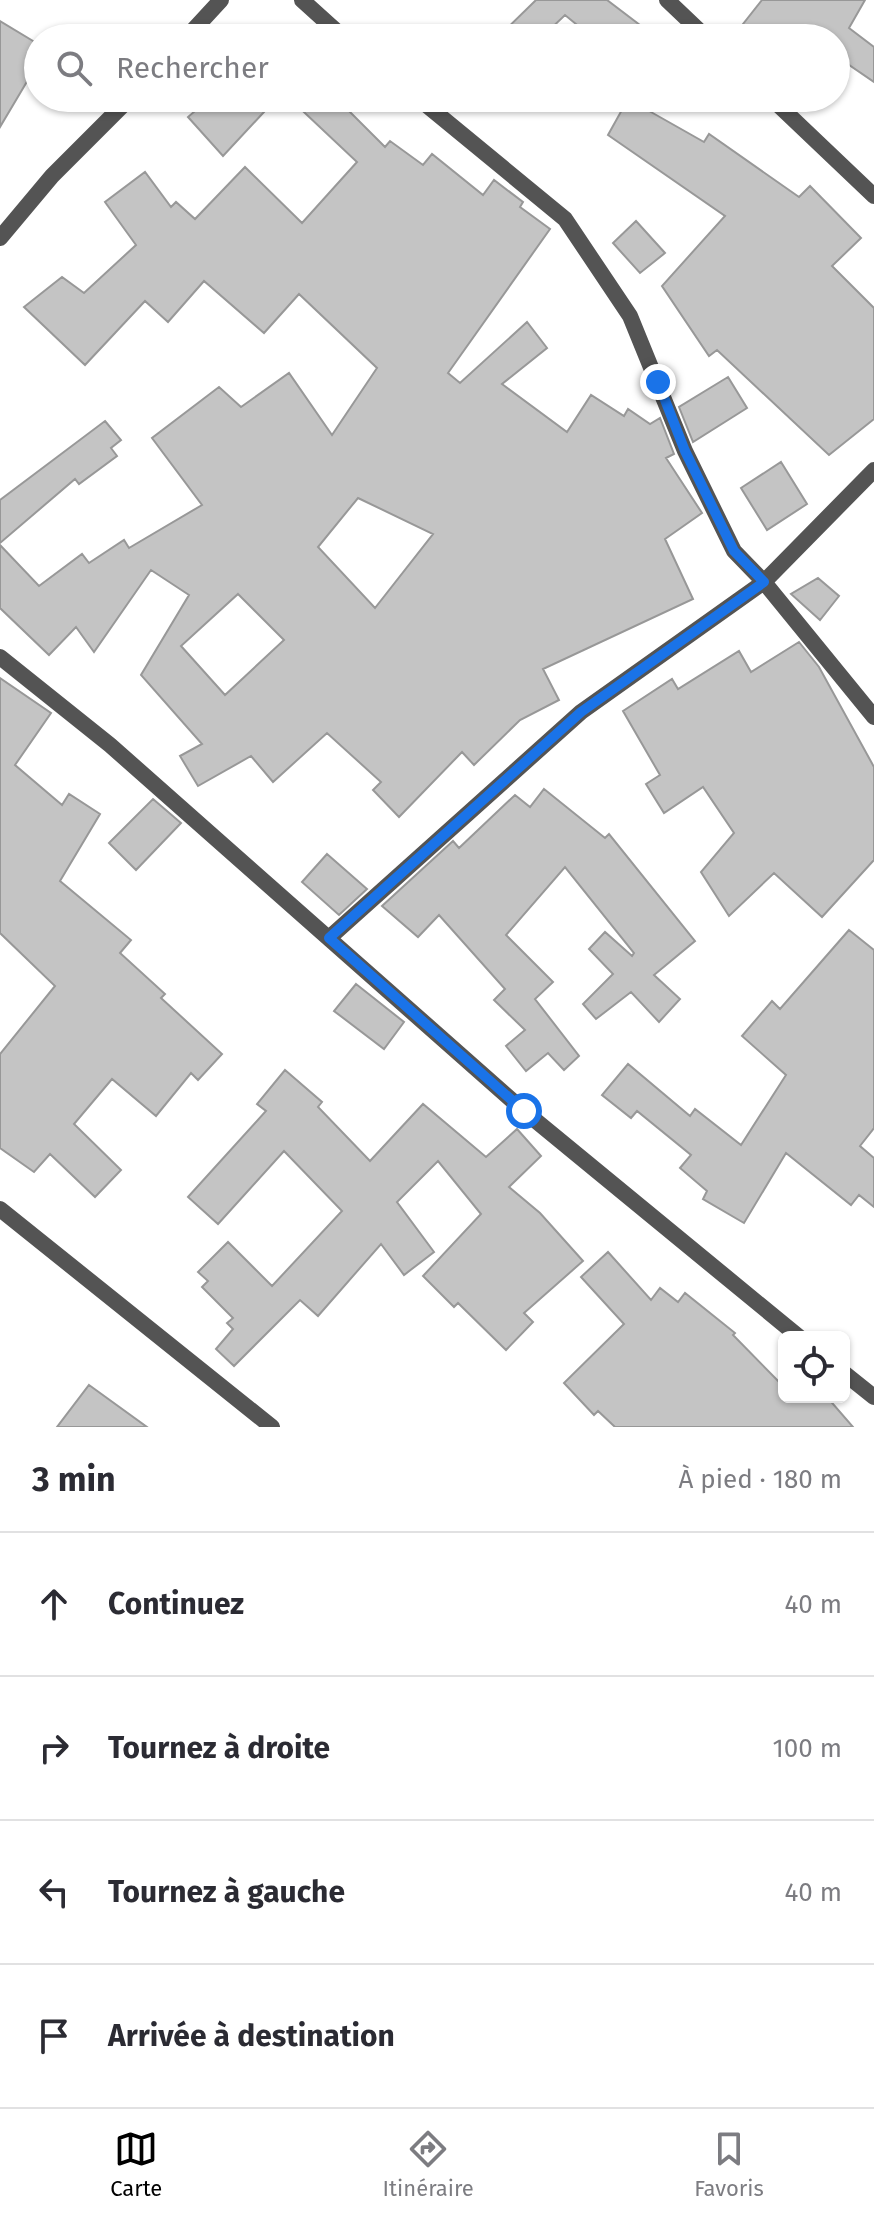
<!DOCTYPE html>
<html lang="fr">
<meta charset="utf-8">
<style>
:root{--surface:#fff;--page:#f2f2f3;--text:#2b2b33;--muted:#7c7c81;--line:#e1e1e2;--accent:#000}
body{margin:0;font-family:"Fira Sans",sans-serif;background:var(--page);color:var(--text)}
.controls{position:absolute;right:24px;bottom:24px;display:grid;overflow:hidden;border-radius:12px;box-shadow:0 2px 6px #0004}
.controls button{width:72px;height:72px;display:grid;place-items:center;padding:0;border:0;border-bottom:2px solid var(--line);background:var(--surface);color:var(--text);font:40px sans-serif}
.stop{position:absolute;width:24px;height:24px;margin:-18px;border:6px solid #1a73e8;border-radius:50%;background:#fff}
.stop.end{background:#1a73e8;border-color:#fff;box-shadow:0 2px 8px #0008}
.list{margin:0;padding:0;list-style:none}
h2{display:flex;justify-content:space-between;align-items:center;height:104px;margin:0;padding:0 32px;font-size:34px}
h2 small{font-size:26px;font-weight:400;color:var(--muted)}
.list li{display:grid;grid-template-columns:52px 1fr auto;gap:24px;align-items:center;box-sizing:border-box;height:144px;padding:0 32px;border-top:2px solid var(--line)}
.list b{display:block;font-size:30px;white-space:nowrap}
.list em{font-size:26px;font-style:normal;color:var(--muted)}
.icon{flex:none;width:44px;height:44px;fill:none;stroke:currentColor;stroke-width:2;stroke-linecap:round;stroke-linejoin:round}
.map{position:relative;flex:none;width:874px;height:1427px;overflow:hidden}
.search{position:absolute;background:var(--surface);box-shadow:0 2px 6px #0004;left:24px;right:24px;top:24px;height:88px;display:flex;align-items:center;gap:20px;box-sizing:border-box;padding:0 28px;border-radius:44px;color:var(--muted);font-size:30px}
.sheet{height:680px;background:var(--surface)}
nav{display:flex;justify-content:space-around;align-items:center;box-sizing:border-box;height:112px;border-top:2px solid var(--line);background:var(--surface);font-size:22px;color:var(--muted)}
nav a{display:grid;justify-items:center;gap:4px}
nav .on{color:var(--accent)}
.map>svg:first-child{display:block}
.building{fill:#c4c4c4;stroke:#989898;stroke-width:2;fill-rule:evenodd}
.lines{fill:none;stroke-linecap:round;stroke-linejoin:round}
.minor{stroke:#545454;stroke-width:16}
.route{stroke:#1a73e8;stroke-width:10}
</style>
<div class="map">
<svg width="874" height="1427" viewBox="0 0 874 1427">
<rect width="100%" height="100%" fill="#fff"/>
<path class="building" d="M536,0H607L657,38H593L565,15L541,38H497Z
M762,0H865L849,28L874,47V82L836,56V38H732Z
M0,21L38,44V63L0,127Z
M210,98H277L223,156L188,117Z
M289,98H336L385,147L390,141L423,165L432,154L483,195L494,180L523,202L520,207L550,229L448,373L460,383L527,322L547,348L502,384L567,432L591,395L624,416L628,409L650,424L660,418L674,454L666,458L702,513L665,539L693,599L543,669L559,700L520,720L474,765L462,752L399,817L373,790L381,782L327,733L273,782L251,756L198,786L180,756L202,744L141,675L189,595L151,570L94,652L76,627L49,655L0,608V545L39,586L82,554L89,563L124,540L129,548L202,505L152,438L219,387L241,407L289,373L332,435L377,368L299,294L264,333L204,281L168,322L145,301L85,365L24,307L62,277L84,293L136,245L105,202L145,172L171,207L176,202L195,219L245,167L302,223L357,162ZM358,498L433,534L375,608L318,547ZM238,594L284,640L225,695L181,646Z
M628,99L704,142L709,134L799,197L810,186L861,238L832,266L874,308V419L829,455L717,350L709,356L662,286L725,216L608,135Z
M636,221L665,253L640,273L613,243Z
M728,377L747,408L693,442L679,407Z
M105,421L121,440L111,448L117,456L79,484L75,479L0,543V500Z
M781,462L807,504L767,530L741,488Z
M818,578L839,596L820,620L791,594Z
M799,642L819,667L874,767V860L822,917L774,873L729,916L701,872L734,833L703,787L664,813L646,784L660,775L623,711L672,679L678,689L739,651L751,672Z
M0,678L51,713L15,765L62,805L69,794L100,814L60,881L131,940L120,953L165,994L161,998L222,1054L198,1080L191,1073L156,1116L112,1079L74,1124L121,1170L95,1197L50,1154L34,1172L0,1148V1054L55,986L0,933Z
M544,789L605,838L609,834L695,941L654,975L680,999L659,1022L631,992L596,1019L583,1004L613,974L589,949L605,932L632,956L634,953L565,867L506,935L553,982L535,999L579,1056L564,1070L548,1053L526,1071L506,1046L525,1030L494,1000L505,989L439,915L418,937L382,906L453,841L459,848L515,795L530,807Z
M153,799L181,823L136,870L109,843Z
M327,854L367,889L339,915L302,882Z
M849,930L874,950V1128L860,1146L874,1158V1207L859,1195L851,1205L786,1153L744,1223L703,1199L707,1191L680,1168L691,1155L637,1111L631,1118L602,1095L628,1064L690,1116L695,1109L741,1145L786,1075L742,1036L772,1001L780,1009Z
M356,984L404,1022L384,1049L334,1011Z
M285,1070L322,1102L318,1107L370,1161L423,1104L486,1157L517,1129L541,1156L509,1187L540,1213L583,1261L524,1313L533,1322L506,1350L458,1303L454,1307L423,1276L481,1214L438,1161L397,1202L434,1252L404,1275L381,1244L318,1316L300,1300L234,1366L216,1349L233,1329L227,1323L233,1318L202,1287L208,1281L198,1272L228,1242L272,1286L342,1211L284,1151L218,1224L188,1197L266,1111L257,1104Z
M608,1252L651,1300L660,1288L678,1302L685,1293L735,1333L733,1335L784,1387V1397H827L853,1427H615L598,1411L594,1415L564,1383L624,1324L581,1277Z
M89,1385L147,1427H57Z"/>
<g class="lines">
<path class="minor" d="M302,0L344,38
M667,0L707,38
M186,38L221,0
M418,98L565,219L630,316L685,451L734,551L764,582L874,717
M771,98L874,196
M0,238L52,176L130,98
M0,657L110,745L524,1111L799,1337
M329,938L581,712L764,582L874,470
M0,1209L272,1427
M844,1373L874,1397"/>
</g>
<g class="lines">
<path class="route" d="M524,1111L329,938L581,712L764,582L734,551L685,451L658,382"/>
</g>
</svg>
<div class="controls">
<button><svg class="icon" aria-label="locate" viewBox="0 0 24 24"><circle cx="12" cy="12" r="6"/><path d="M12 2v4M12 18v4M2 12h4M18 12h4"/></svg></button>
</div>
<div class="stop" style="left:524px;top:1111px"></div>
<div class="stop end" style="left:658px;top:382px"></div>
<div class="search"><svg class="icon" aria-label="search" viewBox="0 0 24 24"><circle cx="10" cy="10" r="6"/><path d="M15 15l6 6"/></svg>Rechercher</div>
</div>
<section class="sheet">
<h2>3 min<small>À pied · 180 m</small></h2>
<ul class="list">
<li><svg class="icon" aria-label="ahead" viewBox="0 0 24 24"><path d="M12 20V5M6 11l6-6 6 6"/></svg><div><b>Continuez</b></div><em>40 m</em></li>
<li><svg class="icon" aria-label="right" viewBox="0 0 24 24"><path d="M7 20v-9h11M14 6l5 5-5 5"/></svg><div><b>Tournez à droite</b></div><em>100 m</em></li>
<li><svg class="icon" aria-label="left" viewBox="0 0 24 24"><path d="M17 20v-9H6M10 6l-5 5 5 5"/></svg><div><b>Tournez à gauche</b></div><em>40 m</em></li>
<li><svg class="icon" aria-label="arrive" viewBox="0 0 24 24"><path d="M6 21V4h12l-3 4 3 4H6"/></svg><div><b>Arrivée à destination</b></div></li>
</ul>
</section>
<nav>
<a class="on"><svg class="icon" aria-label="map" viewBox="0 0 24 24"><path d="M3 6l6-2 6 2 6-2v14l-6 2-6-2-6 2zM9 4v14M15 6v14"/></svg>Carte</a>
<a><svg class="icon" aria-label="directions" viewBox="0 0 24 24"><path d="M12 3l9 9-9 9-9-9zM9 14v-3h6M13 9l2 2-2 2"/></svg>Itinéraire</a>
<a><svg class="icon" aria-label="saved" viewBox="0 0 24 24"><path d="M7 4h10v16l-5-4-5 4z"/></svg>Favoris</a>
</nav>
